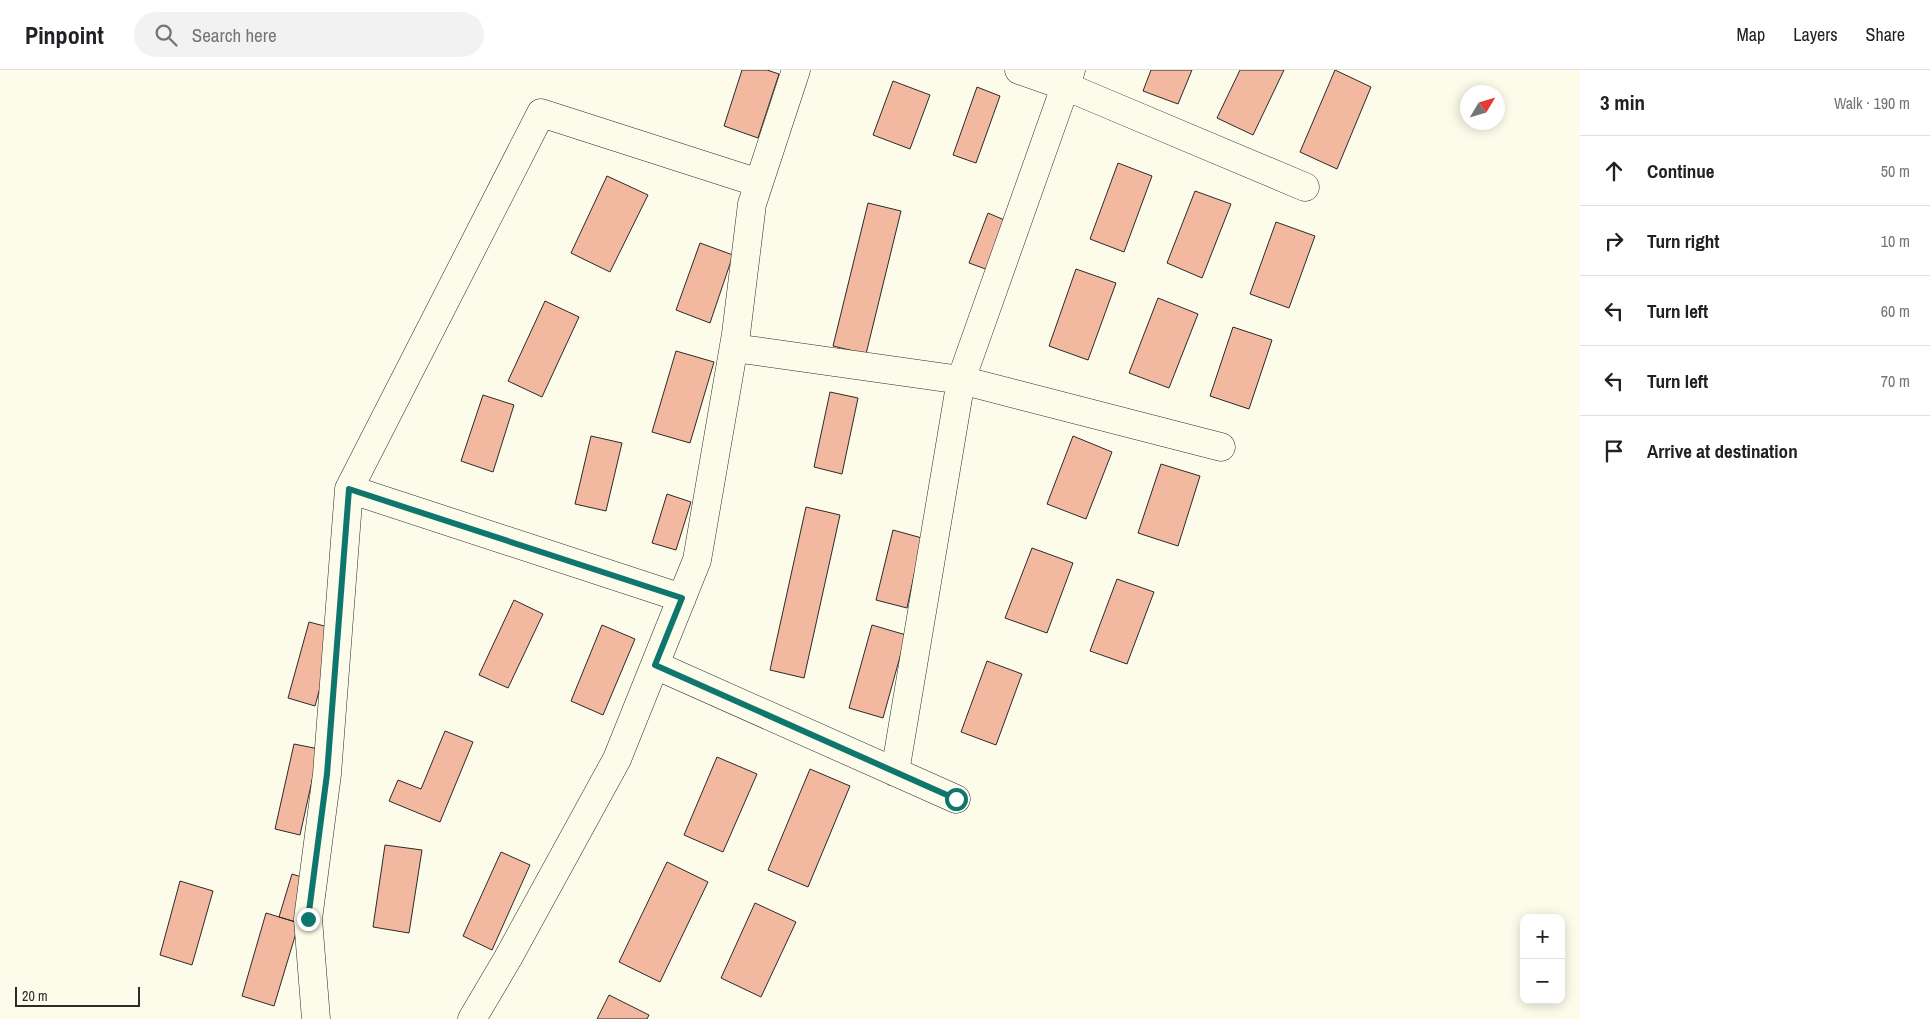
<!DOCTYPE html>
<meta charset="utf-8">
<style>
:root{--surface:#fff;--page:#f2f2f2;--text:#202124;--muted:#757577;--line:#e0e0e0}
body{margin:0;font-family:"Archivo Narrow",sans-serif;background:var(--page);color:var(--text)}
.controls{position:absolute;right:15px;bottom:15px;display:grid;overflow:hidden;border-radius:10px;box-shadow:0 2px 12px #0003}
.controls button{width:45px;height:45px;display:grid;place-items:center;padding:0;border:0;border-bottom:1px solid var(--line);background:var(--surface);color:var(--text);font:25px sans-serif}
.compass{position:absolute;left:1460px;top:15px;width:45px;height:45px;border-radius:50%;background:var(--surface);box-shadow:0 2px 12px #0003;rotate:52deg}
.scale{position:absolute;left:15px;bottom:12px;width:125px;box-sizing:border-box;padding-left:5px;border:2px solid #2b2b2b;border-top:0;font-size:14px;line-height:18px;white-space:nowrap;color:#2b2b2b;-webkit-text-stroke:4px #fdfbea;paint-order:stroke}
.stop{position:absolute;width:15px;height:15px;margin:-11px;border:4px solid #0f766e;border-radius:50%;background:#fff}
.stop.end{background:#0f766e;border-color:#fff;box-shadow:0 1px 5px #0008}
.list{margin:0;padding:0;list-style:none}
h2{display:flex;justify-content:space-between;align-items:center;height:65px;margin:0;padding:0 20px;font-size:21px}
h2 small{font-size:16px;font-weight:400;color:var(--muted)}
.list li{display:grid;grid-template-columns:32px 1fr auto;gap:15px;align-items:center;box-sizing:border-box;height:70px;padding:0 20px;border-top:1px solid var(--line)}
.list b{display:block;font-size:19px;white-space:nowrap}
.list em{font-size:16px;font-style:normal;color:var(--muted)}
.icon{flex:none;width:28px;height:28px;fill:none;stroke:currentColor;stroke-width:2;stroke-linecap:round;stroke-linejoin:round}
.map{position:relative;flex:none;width:1580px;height:949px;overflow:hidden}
header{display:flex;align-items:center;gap:30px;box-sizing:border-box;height:70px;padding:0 25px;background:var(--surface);border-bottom:1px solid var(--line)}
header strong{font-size:24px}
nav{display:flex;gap:28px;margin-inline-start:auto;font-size:18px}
.search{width:350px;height:45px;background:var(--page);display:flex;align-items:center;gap:12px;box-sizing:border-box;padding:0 18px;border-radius:28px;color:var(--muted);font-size:19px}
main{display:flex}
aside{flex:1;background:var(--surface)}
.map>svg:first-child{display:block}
.building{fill:#f2b8a0;stroke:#2b2b2b}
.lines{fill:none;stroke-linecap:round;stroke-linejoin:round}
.minor-casing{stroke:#2b2b2b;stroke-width:29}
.minor{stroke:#fdfbea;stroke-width:28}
.route{stroke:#0f766e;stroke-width:6}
</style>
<header>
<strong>Pinpoint</strong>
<div class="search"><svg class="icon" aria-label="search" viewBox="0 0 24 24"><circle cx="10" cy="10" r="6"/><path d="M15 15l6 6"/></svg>Search here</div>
<nav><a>Map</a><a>Layers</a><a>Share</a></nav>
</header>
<main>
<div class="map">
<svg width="1580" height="949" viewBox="0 0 1580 949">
<rect width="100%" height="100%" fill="#fdfbea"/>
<path class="building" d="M742,0H767L779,4L758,68L724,56Z
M1151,0H1192L1178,34L1143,21Z
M1240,0H1284L1253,65L1217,48Z
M1335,0L1371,17L1337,99L1300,82Z
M893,11L930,25L910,79L873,65Z
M977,17L1000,26L976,93L953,85Z
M1118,93L1152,106L1124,182L1090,169Z
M607,106L648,125L610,202L571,183Z
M1195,121L1231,134L1202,208L1167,193Z
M868,133L901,141L866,284L833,276Z
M988,143L1009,152L991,201L969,193Z
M1276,152L1315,166L1289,238L1250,224Z
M700,173L733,185L710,253L676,240Z
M1076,199L1116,213L1088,290L1049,276Z
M1158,228L1198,244L1169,318L1129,303Z
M545,231L579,247L542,327L508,311Z
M1233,257L1272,270L1249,339L1210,326Z
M676,281L714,292L690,373L652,362Z
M830,322L858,328L842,404L814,397Z
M483,325L514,335L493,402L461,391Z
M591,366L622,373L606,441L575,434Z
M1073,366L1112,382L1086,449L1047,434Z
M1161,394L1200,406L1178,476L1138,463Z
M667,424L691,432L676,480L652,473Z
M806,437L840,445L804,608L770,600Z
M893,460L922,468L907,538L876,530Z
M1032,478L1073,493L1047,563L1005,548Z
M1117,509L1154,522L1127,594L1090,581Z
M514,530L543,544L508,618L479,605Z
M309,552L336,559L315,636L288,628Z
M602,555L635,569L603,645L571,631Z
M872,555L906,565L883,648L849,638Z
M987,591L1022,604L996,675L961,662Z
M445,661L473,672L440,752L389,731L398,710L421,719Z
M294,674L319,679L300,765L275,759Z
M717,687L757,704L723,782L684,765Z
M810,699L850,716L808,817L768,800Z
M385,775L422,780L409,863L373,857Z
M501,782L530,795L492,880L463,866Z
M667,792L708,812L660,912L619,892Z
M292,804L311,810L299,853L279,847Z
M180,811L213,821L192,895L160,885Z
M755,833L796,852L761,927L721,908Z
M266,843L299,853L274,936L242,926Z
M609,925L649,945L647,949H597Z"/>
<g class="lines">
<g class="minor-casing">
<path id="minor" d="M1019,0L1065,16L1305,117
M734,278L961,310L1221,377
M349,419L682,528
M655,595L956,729
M895,702L961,310L1071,0
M316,949L308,849L327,704L349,419L541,43L759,113
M472,949L508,888L617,689L697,490L736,264L752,134L796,0"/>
</g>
<use href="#minor" class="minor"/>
</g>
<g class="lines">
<path class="route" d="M308,849L327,704L349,419L682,528L655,595L956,729"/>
</g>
</svg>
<div class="controls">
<button>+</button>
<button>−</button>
</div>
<svg class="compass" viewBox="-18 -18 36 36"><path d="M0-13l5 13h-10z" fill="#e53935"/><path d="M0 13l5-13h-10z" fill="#757577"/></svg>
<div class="scale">20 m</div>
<div class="stop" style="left:956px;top:729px"></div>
<div class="stop end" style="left:308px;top:849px"></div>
</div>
<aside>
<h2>3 min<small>Walk · 190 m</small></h2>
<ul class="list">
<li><svg class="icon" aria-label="ahead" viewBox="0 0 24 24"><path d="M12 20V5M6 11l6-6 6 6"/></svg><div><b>Continue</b></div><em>50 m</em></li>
<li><svg class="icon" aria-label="right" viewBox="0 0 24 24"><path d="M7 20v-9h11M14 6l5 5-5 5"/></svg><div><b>Turn right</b></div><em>10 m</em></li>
<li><svg class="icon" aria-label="left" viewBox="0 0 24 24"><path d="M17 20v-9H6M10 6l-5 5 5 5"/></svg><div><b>Turn left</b></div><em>60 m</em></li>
<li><svg class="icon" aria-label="left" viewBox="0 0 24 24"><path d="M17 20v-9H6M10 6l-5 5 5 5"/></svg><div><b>Turn left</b></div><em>70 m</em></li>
<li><svg class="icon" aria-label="arrive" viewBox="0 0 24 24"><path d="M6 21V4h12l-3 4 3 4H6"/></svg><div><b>Arrive at destination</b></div></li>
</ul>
</aside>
</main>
